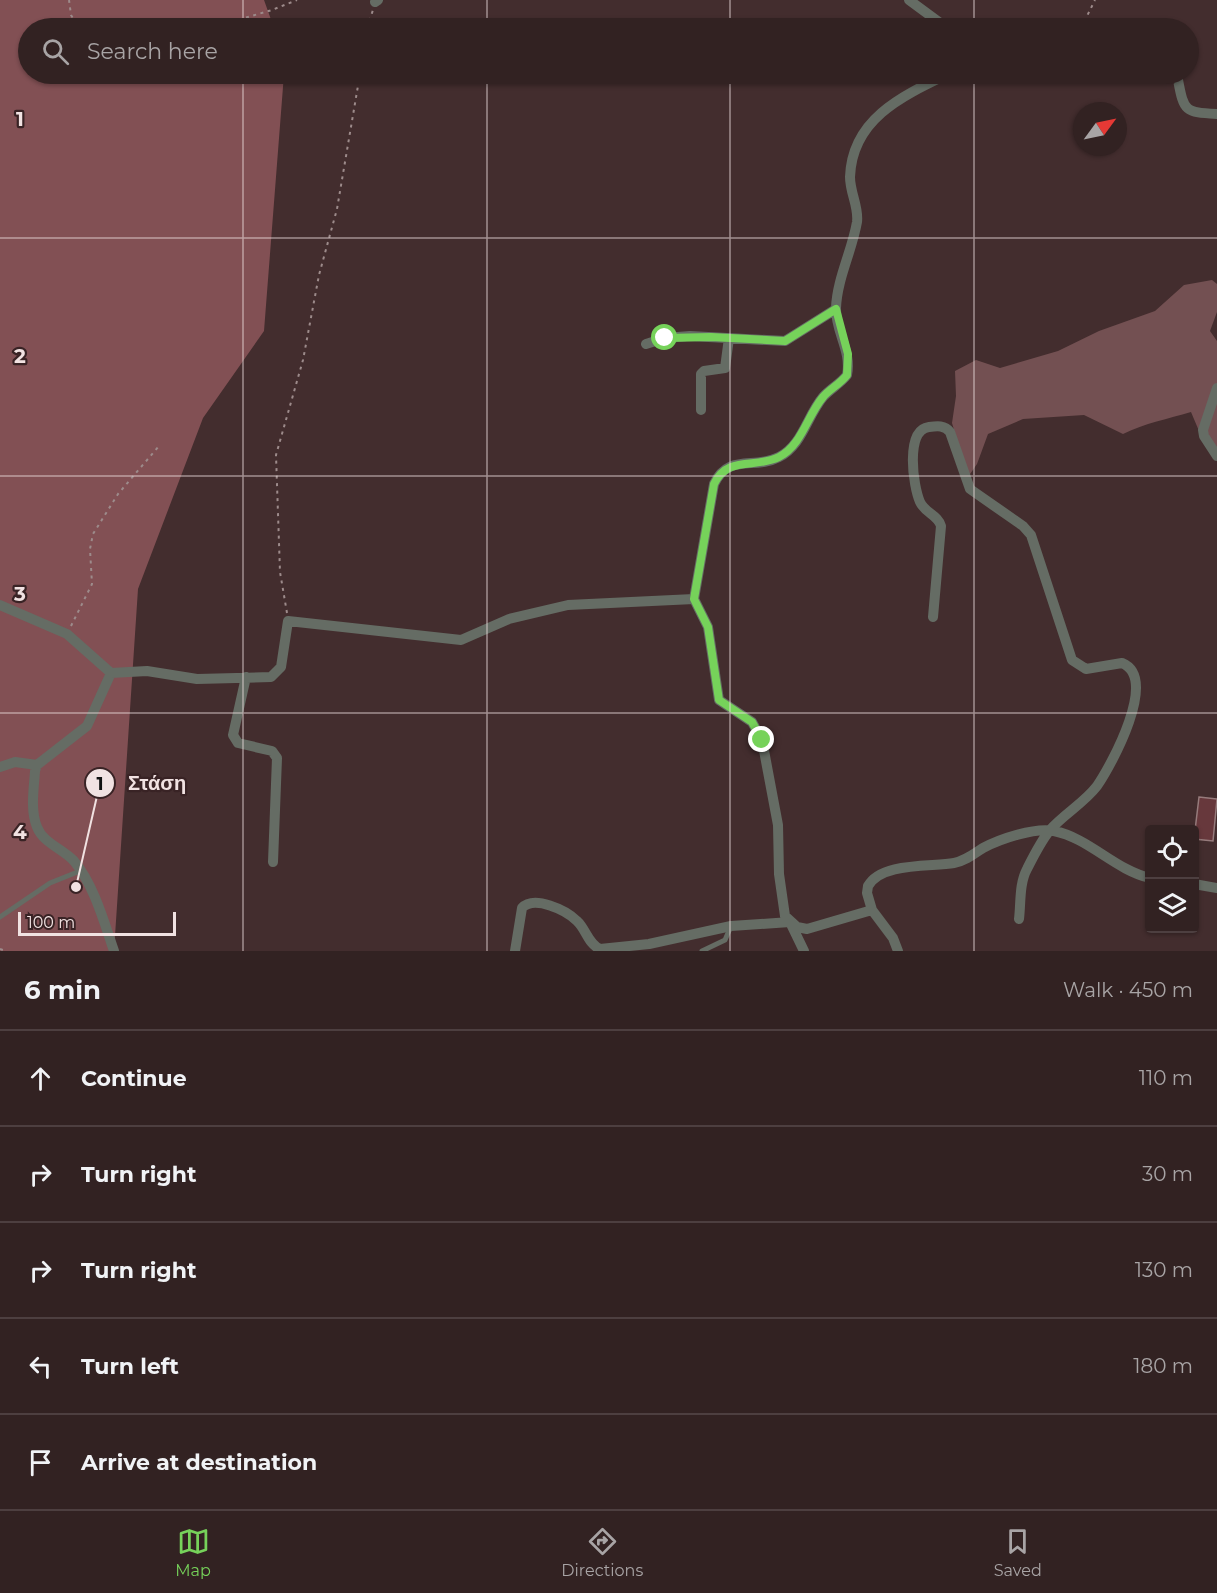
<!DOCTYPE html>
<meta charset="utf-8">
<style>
:root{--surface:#322222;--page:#3a2a2a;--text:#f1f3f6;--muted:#a8a4a5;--line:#4d3f40;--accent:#76d25a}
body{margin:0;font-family:Montserrat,sans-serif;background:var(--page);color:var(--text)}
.controls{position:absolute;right:18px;bottom:18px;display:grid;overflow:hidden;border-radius:6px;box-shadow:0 2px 4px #0004}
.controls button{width:54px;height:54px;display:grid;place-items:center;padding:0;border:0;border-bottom:2px solid var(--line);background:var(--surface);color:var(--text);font:30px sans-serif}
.compass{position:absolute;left:1073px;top:102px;width:54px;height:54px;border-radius:50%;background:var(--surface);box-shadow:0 2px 4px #0004;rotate:57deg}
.scale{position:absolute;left:18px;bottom:15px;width:158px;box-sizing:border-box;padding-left:6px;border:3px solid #f1e2e2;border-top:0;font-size:16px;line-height:21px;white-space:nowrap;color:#f1e2e2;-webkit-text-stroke:4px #392325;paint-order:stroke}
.stop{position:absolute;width:18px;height:18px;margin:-14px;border:4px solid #76d25a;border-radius:50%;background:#fff}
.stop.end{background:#76d25a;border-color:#fff;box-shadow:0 2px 6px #0008}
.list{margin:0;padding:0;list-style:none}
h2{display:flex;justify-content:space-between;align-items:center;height:78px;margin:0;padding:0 24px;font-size:26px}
h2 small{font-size:20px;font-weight:400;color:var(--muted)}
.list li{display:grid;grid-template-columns:39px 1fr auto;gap:18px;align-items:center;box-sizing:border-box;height:96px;padding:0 24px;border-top:2px solid var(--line)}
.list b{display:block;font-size:22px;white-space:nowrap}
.list em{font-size:20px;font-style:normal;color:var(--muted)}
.icon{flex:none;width:33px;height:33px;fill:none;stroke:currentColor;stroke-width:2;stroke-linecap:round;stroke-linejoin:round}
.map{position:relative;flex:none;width:1217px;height:951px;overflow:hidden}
.search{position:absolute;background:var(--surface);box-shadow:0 2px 4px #0004;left:18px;right:18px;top:18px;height:66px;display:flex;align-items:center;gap:15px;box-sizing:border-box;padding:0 21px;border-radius:33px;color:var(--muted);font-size:22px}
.sheet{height:558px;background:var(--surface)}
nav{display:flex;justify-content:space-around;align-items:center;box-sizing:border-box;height:84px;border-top:2px solid var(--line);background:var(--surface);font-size:16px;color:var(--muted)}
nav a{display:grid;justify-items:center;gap:3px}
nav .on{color:var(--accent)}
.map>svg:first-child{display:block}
.green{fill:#735052}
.forest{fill:#825054}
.building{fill:#67383c;stroke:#967b7c;stroke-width:1.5}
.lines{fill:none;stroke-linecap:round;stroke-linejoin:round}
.path{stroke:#9d8b8b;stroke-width:2;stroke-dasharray:3 4.5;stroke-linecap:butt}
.service{stroke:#656c64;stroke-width:5}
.minor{stroke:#656c64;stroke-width:10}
.route{stroke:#76d25a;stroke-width:8}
.grid{fill:none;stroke:#f1e2e2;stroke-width:1.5;stroke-opacity:0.55}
.grid-label{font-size:20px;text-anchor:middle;font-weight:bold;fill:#f1e2e2;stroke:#392325;stroke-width:4.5;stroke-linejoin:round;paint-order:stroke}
.leader{fill:none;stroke:#f1e2e2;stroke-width:2}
.callout-dot{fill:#f1e2e2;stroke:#392325;stroke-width:2}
.mark-label{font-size:18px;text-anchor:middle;font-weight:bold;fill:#111}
.callout-label{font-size:20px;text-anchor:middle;font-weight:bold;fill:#f1e2e2;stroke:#392325;stroke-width:4.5;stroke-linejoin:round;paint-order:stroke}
</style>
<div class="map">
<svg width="1217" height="951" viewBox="0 0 1217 951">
<rect width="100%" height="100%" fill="#432d2e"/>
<path class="green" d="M1212,280L1217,284V312L1210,331L1217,341V452L1199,431L1191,412C1168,419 1145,423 1123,434L1084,415L1023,419L988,434L977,464L968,477L952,423L956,396L955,371L976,360L1000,368L1058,351L1099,331L1155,311L1184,285Z"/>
<path class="forest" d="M0,0H264L274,28H28V74H284L264,331L203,418L138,589L114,951H0Z"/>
<path class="building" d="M1199,797L1217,799L1213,841L1194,839Z"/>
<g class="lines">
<path class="path" d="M69,0L71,15L79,28
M210,28L272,10L297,0
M367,28L373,10
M1081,28L1095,0
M287,613L280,572L276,455L303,360L319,275L337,209L360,74
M71,626L92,584L90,549L93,534L118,494L159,446
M0,949L6,951"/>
<path class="service" d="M0,917L50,883L80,871
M702,951L725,940L731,926"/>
<path class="minor" d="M909,0L947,28
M375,2L378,0
M1096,74L1113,78L1119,74
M1169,74L1178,80C1184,112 1185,112 1217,114
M646,344L665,338L690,336L785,341L836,309
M1217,388L1203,430L1204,436L1217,456
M701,410V374L704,371L725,368L729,338
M0,605L67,634L111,673
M933,617L941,526C938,515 925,513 920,502C913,486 905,430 929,427C937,426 945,425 950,432L970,489L1023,526L1031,535L1072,660L1086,669L1122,663C1159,678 1112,764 1097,786C1084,803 1064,814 1050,830C1041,841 1033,857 1027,869C1019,884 1021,903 1019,919
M246,677L233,735L238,743L272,751L277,758L273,862
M0,767L15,762L37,765
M1194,884L1217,888
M872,910L807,929L797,927L785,916L779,874L778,825L762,740L752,722L719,700L708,627L694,599L714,484C729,453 754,470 779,457C802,446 807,416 823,397C830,389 840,384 847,375C852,351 835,331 836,308C837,279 852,251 857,222C859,207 850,193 850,177C852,119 902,96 948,74
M114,951C104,922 94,885 74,861C63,849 43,843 37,827C30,810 34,788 35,771L37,765L87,726L111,673L147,671L197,679L271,677L281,667L288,621L461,640L509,619L568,605L694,599
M515,951L522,908C534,895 566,910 577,921C586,929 588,944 600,949L649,944L731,926L790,922L804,951
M898,951L893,938L872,910L867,893L868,886C881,862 931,867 954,863C965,861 974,854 983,848C1000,839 1035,827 1054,831C1089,838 1115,870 1150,878"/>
</g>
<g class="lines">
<path class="route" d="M665,338L711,337L785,341L836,309L848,354L847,375C840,384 830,389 823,397C807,416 802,445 779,457C755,469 728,455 714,484L694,599L708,627L719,700L752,722L762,740"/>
</g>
<path class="grid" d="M243,0V28M487,0V28M730,0V28M974,0V28M243,74V951M487,74V951M730,74V951M974,74V951M0,238H1217M0,476H1217M0,713H1217"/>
<g class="grid-label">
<text x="20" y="126">1</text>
<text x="20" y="363">2</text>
<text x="20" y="601">3</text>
<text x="20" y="839">4</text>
</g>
<path class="leader" d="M76 887L100 783"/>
<g class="callout-dot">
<circle cx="76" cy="887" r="6"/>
<circle cx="100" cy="783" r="15"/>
</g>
<g class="mark-label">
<text x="100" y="790">1</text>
</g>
<g class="callout-label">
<text x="157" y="790">Στάση</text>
</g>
</svg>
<div class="controls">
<button><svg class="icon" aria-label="locate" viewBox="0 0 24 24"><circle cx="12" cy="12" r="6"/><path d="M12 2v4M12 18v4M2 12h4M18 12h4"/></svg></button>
<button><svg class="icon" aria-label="layers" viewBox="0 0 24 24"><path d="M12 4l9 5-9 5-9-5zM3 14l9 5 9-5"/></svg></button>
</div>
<svg class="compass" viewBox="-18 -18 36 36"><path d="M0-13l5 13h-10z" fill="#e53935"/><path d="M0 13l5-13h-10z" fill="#a8a4a5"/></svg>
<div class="scale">100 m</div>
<div class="stop" style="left:665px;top:338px"></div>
<div class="stop end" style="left:762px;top:740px"></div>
<div class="search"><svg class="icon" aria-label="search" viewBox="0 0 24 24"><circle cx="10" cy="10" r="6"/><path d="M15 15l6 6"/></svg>Search here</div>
</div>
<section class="sheet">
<h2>6 min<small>Walk · 450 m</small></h2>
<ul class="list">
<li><svg class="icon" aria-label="ahead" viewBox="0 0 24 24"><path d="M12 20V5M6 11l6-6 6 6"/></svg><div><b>Continue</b></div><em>110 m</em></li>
<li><svg class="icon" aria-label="right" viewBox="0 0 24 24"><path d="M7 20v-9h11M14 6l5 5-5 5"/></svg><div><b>Turn right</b></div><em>30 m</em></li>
<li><svg class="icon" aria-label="right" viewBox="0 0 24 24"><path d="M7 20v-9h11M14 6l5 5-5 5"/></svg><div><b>Turn right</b></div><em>130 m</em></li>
<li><svg class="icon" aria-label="left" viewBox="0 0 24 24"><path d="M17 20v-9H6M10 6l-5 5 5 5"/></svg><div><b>Turn left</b></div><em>180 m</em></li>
<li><svg class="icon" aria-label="arrive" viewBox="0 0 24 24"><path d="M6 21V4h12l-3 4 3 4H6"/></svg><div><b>Arrive at destination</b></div></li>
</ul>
</section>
<nav>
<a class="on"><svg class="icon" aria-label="map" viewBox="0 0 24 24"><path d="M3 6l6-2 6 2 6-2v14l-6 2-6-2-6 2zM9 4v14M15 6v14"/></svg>Map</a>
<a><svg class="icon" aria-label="directions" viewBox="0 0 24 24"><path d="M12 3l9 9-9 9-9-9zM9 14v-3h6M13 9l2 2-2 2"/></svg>Directions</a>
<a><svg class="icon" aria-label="saved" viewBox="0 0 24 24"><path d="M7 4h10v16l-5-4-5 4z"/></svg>Saved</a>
</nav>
